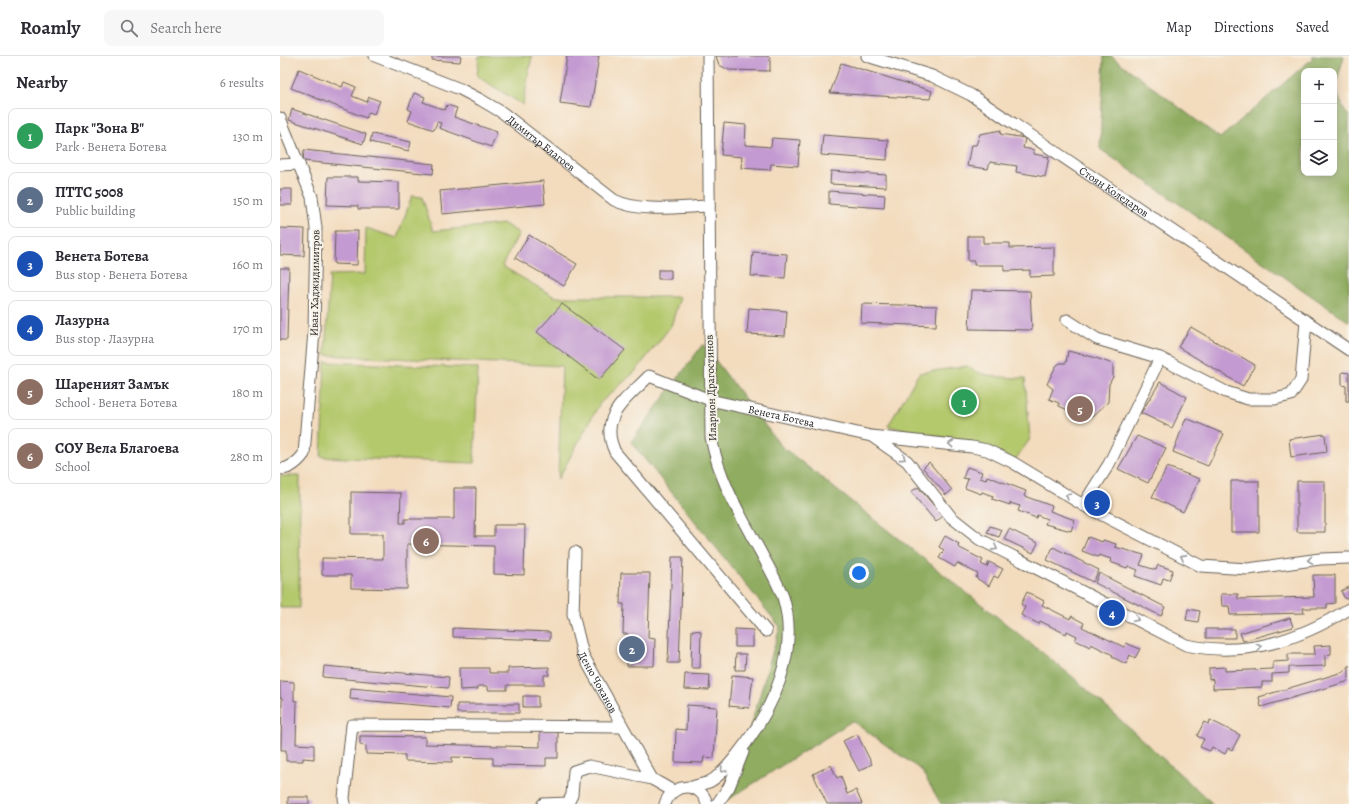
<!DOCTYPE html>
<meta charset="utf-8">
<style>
:root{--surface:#fff;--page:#f7f7f7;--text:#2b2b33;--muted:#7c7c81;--line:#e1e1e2;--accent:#111827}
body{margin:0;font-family:Alegreya,serif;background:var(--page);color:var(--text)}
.controls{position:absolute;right:12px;top:12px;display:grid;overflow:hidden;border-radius:8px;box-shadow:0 2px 10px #0003}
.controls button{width:36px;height:36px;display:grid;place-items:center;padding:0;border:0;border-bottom:1px solid var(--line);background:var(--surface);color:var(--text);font:20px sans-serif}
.you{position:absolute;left:579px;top:517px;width:14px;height:14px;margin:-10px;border:3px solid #fff;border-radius:50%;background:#1a73e8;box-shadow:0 0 0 6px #1a73e833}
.badge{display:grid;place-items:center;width:26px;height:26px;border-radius:50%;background:var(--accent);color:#fff;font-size:13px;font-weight:700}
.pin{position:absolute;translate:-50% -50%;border:2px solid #fff;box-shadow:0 1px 4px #0006}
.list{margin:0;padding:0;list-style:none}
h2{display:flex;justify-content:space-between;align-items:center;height:52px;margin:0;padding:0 16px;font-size:17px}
h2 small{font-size:13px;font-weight:400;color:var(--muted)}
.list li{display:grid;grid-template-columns:26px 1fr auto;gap:12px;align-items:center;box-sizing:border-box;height:56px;margin:0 8px 8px;padding:0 8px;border:1px solid var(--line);border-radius:8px}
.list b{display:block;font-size:15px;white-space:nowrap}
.list p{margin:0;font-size:13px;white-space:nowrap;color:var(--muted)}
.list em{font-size:13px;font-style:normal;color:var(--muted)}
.icon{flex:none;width:22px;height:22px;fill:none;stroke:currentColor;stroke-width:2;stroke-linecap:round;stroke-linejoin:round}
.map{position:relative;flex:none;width:1069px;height:748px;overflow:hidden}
header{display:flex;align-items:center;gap:24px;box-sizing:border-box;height:56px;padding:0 20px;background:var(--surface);border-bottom:1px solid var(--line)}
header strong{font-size:19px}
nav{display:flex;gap:22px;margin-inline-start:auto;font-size:14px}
.search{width:280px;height:36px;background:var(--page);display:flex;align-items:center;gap:10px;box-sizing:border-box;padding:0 14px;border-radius:8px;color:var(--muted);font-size:15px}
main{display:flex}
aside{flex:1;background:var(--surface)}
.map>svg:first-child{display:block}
.green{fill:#b4c86c;stroke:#687244}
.forest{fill:#8fac60;stroke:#56643e;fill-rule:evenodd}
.building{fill:#c39ad1}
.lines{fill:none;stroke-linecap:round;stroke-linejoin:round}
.street-casing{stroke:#675f54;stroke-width:13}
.street{stroke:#fff;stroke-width:11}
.oneway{stroke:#999}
.labels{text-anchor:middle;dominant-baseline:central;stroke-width:4;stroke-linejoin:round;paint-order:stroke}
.street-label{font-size:11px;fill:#1c1c1c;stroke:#f7f3e8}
</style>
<header>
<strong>Roamly</strong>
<div class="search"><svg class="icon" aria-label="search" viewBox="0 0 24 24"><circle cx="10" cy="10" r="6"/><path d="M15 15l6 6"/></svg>Search here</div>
<nav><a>Map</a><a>Directions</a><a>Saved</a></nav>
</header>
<main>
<aside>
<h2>Nearby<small>6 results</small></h2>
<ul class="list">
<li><span class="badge" style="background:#2e9e5b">1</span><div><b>Парк &quot;Зона В&quot;</b><p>Park · Венета Ботева</p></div><em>130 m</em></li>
<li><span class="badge" style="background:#5c6f8a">2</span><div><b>ПТТС 5008</b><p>Public building</p></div><em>150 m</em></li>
<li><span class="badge" style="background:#1a4fb4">3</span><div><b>Венета Ботева</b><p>Bus stop · Венета Ботева</p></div><em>160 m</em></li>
<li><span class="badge" style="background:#1a4fb4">4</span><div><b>Лазурна</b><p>Bus stop · Лазурна</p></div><em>170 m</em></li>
<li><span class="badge" style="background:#8d6e63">5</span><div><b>Шареният Замък</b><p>School · Венета Ботева</p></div><em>180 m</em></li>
<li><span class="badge" style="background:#8d6e63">6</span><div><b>СОУ Вела Благоева</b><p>School</p></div><em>280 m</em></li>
</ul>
</aside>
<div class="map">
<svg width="1069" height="748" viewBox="0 0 1069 748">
<rect width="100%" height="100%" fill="#f7f3e8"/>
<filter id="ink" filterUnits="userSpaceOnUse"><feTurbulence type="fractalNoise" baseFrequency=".025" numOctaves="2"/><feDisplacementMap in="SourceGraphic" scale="8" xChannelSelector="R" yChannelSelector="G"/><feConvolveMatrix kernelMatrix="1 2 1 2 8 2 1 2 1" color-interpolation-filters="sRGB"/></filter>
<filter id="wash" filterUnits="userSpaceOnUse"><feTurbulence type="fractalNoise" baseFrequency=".012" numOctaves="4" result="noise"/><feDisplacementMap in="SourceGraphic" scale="16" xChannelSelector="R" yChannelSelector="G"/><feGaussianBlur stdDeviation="0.9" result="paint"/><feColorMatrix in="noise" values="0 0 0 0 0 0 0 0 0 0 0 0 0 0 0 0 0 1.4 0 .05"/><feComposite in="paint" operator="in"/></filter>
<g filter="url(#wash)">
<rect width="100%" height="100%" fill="#f3dbbd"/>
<path class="green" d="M199,0H252L243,49L197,20Z
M132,140L142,141L153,175L224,168L239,177L222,210L275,241H400L391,270L355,316L320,347L278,423L282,310L45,299L50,219L85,218L86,172L117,182Z
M45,306L198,312L194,407L41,401Z
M688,310C697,321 730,322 745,322L750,383L735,404L704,390L608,370L639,317Z
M0,420H20L19,552H0Z"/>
<path class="forest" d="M824,0H831L940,82L1033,2L1032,0H1064L1055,32L1064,54L1069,60V266L820,93ZM1024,15H1054V117H1024Z
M423,288L500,389L793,621L933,748H661L641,714L572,665L449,743L500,571L351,386Z"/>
<g id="blocks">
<path class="building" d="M152,0H181L180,6L152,4Z
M287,0H319L311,51L280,47Z
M436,0H486L490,1V15L449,14L439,9Z
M561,7L652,35L650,43L550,37Z
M19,13L62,31L64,26L76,31L72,40L87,46L89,41L100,45L94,58L89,56L86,62L11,32Z
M134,37L145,41L143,46L165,54L167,49L177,52L174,61L217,76L211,91L159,72L161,67L157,66L154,74L128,65L132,55L128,53Z
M12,53L86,78L83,88L9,64Z
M444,67L466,69L465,89L491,91L492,82L520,84L518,110L491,108L490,114L461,112L462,101L441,99Z
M721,74L720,78L745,82L743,92L754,94V98L769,101L765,121L736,116L737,110L710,106L708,113L687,110L691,89H696L700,78Z
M92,78L131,86L129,95L90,86Z
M543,79L608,84L607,104L541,99Z
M24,94L154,108L153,118L23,105Z
M551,115L606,119V131L550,128Z
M48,121H78V125L119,126V153H78V150L47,149Z
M263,125L265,148L162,158L160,135Z
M0,133H12V149H0Z
M549,135L605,139L604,152L549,148Z
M0,172L25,173L24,200L0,199Z
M55,175H78L77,209L54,208Z
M249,179L297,208L284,230L235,202Z
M688,180H703V187H730V192L774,191V220L750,221V214L724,215V209H694V205H688Z
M473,196L507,198L505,222L471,220Z
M0,212H9L7,284H0Z
M378,214H391V223H378Z
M691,234L750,235L752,274L689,273Z
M282,248L345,294L319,324L257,276Z
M582,248L657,250L656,270L581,267Z
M469,252L507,255L505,280L467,278Z
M911,271L975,309L963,330L898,291Z
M788,295L813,301L833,308V321L829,328L828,346L812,361L805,358L801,360L779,350V347L769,343L773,333L767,328L776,310L780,307H786Z
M1062,316L1069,317V345H1066V330L1062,329Z
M880,326L907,341L892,372L861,357Z
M906,362L944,378L928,410L893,396Z
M1045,378L1047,396L1011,401L1009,383Z
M857,380L886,392L868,427L838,413Z
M649,406L672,434L666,439L643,412Z
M687,411L702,416L700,422L706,424L707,420L746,435L744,440L772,450L770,455L795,464L791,475L765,468L767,463L757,459L756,462L738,455L740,450L730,447V449L712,443L713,440L702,436L701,438L685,432L688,423L683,422Z
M887,411L920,423L903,456L872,441Z
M951,425H979V476H951Z
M1017,425H1045V476H1017Z
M638,431L663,460L656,466L631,436Z
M174,432H196L195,480H214V469H245L244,519L214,518V490L127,488V533L71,532V519H42V502L103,503V478H71V436L121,437L120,467H125V463H174Z
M710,470L722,474L719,481L707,477Z
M729,473L758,487L753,497L724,483Z
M665,480L679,488L678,491L703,504L701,508L707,511L709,506L723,513L718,522L714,520L709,530L696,522L698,518L677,507L675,511L659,502L664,494L659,491Z
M808,481L822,486L823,484L836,488L835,491L864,499L860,509L876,514L878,509L893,514L889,524L883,522L881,529L855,520L858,514L848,510L847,512L830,506L831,503L819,499L818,501L802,495Z
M773,491L819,514L813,526L767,504Z
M392,501H403L399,607H388Z
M341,517H370L368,582L375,583L374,610H347L348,578H343L344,548H340Z
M819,517L885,551L881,560L815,527Z
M1033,519H1055V547L1047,548V552H1023L1024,557L950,559L949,550H942L941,538H958V543L1034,541Z
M1069,531V542L1065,543L1061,535Z
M747,536L764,545L762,549L790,563L791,560L804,567L802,571L844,591L846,587L860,593L855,602L850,599L846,608L832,601L833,599L811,588L810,591L795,584L797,580L787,575L786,578L760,565L759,568L741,559L745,551L741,548Z
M908,553L920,555L918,566L906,564Z
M1010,562L1013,571L963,585L960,577Z
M173,572L270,576V584L173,581Z
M455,573L473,574V591H455Z
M926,573H955V582H926Z
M412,574L421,575L420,612H411Z
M1051,589V598L1045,599V610L1009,611V617L992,618V626H982V631L933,633V623L929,624V612L945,611V615L993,613V606L1008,605V598H1035L1034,590Z
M456,598H466L465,614H455Z
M1069,609V623L1066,626L981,651L979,641L1063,616Z
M44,610L169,621L168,632L43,621Z
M269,611V619H264V629H227V634H208V630H198V633L180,634L179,612H209V617H228V612Z
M405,618L430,619L429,634L404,633Z
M452,619L473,621L469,652L449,650Z
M0,625L14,626V645H17L16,688L34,689V703L23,702V705H6V694H1L2,642H0Z
M71,632L171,641L170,652L70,643Z
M243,640H258V651H243Z
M177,648H239V657H177Z
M407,649L437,651L434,702L424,701L423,707L395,706L396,673L406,674Z
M930,664L960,679L952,694L948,692L945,698L932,691L930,695L920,691L924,683L917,680L924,666L929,668Z
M260,674L278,675V702H266V710L213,709V702L172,701V706L125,705V699L86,698V690L80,689V680L145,681V688L260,691Z
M577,678L592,708L579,715L563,685Z
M551,709L557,722L561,720L567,738L576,734L582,748H547L533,718Z
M8,741H29V748H8Z"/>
</g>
</g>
<g filter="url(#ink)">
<use href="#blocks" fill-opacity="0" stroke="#675f54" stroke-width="1"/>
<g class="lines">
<g class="street-casing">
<g id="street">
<path id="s1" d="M95,0L180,33L201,44L223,57L334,144C360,157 400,151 429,150"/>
<path id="s2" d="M587,0L652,20L691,39L1069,294"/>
<path d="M0,62L32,141L36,172L34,275L24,398C18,406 11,413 0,413"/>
<path d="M0,109L19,108"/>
<path d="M787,264L817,283L880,302L946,336L968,343H995L1011,339L1021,324L1026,265"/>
<path d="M593,381L627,405L671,461L699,483L906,589C966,602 1018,584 1069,553"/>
<path d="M803,449L829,408L880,302"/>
<path id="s3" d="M295,496L293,558L303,599L372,723L393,735"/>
<path id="s4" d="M486,575L335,396C318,360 346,344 369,320L430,344L591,380L692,391L707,394L732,406L803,449L921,510L968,513L1040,503L1069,502"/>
<path d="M412,731C417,729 424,728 429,726C444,719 468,685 477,671C501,633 517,586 503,541C497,525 488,510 480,495C459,457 439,424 431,381L428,0"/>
<path d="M65,748L64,742L72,669L342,671"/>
<path d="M263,748L288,747L292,739L294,715L309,710L372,723"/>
<path d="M385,748C392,726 421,725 427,748"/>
<path d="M437,748L449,731L463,696"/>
</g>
</g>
<use href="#street" class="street"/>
</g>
<defs><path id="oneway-chevron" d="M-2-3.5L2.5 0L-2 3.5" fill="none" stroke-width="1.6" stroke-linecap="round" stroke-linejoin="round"/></defs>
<g class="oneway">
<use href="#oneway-chevron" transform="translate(671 388) rotate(-174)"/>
<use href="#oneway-chevron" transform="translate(623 402) rotate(37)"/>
<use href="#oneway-chevron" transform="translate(788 440) rotate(-149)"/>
<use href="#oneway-chevron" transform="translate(715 492) rotate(29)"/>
<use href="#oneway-chevron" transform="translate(903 501) rotate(-152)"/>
<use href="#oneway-chevron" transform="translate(1030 504) rotate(172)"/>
<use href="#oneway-chevron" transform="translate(856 563) rotate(27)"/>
<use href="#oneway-chevron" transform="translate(979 591) rotate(-13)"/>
<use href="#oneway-chevron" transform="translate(443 714) rotate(133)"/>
</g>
</g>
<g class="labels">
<g class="street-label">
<text stroke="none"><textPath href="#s1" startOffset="189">Димитър Благоев</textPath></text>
<text stroke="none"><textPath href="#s2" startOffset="284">Стоян Коледаров</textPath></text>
<text transform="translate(35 227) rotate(-89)">Иван Хаджидимитров</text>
<text transform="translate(431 332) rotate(-92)">Иларион Драгостинов</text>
<text stroke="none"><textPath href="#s4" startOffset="464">Венета Ботева</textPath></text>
<text stroke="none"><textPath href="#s3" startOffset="135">Деню Чоканов</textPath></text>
</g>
</g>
</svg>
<div class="controls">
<button>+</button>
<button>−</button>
<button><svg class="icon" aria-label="layers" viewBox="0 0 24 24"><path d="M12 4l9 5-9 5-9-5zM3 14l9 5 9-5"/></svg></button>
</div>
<div class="you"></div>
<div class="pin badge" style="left:684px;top:346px;background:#2e9e5b">1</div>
<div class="pin badge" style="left:352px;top:593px;background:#5c6f8a">2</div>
<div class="pin badge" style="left:817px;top:447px;background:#1a4fb4">3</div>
<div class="pin badge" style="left:832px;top:557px;background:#1a4fb4">4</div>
<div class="pin badge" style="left:800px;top:353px;background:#8d6e63">5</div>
<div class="pin badge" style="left:146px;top:485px;background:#8d6e63">6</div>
</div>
</main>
